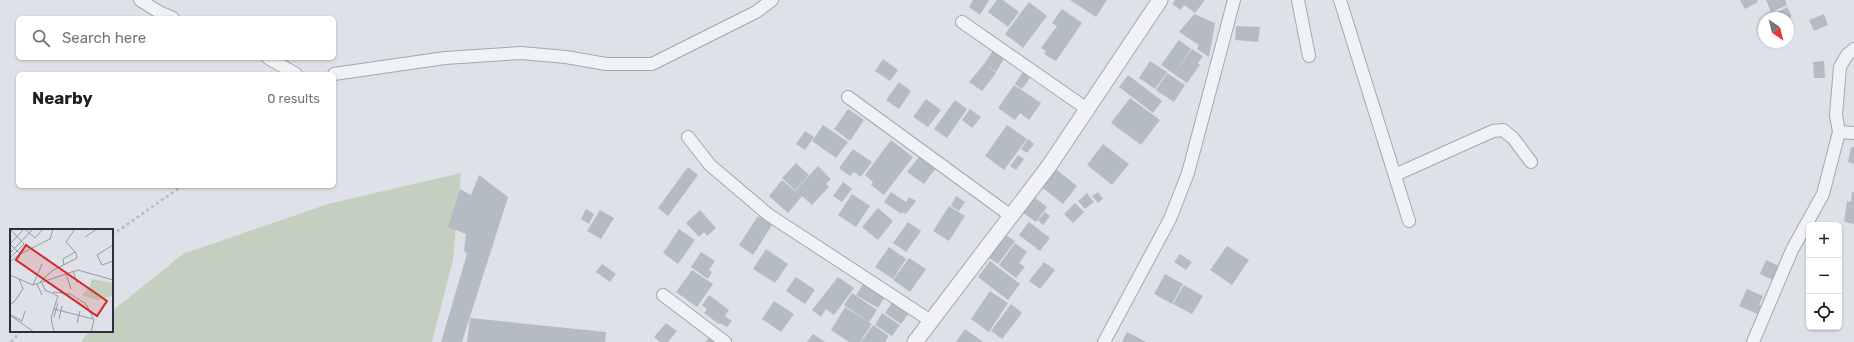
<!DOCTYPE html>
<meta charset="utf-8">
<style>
:root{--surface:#fff;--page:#f2f2f2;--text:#202124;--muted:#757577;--line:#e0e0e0}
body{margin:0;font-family:Rubik,sans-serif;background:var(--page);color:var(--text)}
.controls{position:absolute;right:12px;bottom:12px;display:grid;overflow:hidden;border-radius:6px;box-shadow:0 1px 3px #0004}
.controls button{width:36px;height:36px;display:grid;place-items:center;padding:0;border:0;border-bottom:1px solid var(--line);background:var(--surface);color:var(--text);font:20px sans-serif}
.compass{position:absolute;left:1758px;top:12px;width:36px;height:36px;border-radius:50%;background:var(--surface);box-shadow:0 1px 3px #0004;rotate:145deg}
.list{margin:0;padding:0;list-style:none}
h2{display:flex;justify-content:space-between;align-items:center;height:52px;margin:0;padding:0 16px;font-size:17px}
h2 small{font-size:13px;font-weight:400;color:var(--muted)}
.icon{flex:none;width:22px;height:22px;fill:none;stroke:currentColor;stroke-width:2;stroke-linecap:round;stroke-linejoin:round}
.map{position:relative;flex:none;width:1854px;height:342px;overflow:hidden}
.search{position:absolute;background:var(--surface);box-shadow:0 1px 3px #0004;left:16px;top:16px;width:320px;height:44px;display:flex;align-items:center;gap:10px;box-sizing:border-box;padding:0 14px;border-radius:6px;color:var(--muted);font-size:15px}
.panel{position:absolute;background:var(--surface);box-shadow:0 1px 3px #0004;left:16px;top:72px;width:320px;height:116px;border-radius:6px}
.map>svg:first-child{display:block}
.green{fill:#c4d0bf}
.building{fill:#b5bbc3}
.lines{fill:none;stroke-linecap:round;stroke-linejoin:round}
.minor-casing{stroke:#a3a8b1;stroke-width:14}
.tertiary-casing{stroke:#a3a8b1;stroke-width:17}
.path{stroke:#b8bcc1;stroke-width:2.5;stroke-dasharray:3 3;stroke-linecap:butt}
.minor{stroke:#f0f2f5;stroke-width:12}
.tertiary{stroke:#f0f2f5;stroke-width:15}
.inset-road{fill:none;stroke:#959aa3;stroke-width:1}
.view{fill:#d62828;fill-opacity:0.15;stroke:#d62828;stroke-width:2}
.inset-edge{fill:none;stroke:#27303d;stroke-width:2}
</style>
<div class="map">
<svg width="1854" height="342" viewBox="0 0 1854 342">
<rect width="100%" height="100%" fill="#dee1e7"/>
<path class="green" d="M461,173L453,260L432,342H81L89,331H112V311L183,254L328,204Z"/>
<path class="building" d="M973,0H989L980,15L969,7Z
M997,0H1003L1019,12L1008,27L988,12Z
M1070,0H1107L1096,17Z
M1175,0H1205L1195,13L1184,5L1181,10L1172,4Z
M1740,0H1757L1758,2L1745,9Z
M1766,0H1785L1787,5L1771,12Z
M1029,2L1047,16L1023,48L1005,34Z
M1787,7L1792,16L1788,19L1779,18L1776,13Z
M1062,9L1082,23L1056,61L1044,54L1046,51L1041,48L1057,26L1052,23Z
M1194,14L1215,23L1209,57L1197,49L1199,45L1179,32Z
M1824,14L1828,25L1814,31L1809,20Z
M1236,26L1260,27L1258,42L1235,40Z
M1179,40L1191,49L1174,74L1161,65Z
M1192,49L1203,56L1198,63L1200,65L1187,83L1174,74Z
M993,51L1004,59L996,72L984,64Z
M883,59L898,70L890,81L875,71Z
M1150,61L1167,72L1155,89L1139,78Z
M1824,61L1825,78H1814L1813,62Z
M984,64L996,73L982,91L969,82Z
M1025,69L1031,73L1028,77L1030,78L1022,89L1015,84Z
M1167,73L1185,85L1174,102L1156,90Z
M1128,75L1162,101L1153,113L1119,87Z
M899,82L911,91L899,109L886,100Z
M1014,85L1041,103L1029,120L1020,113L1015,120L998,108Z
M1130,98L1160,120L1141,145L1111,123Z
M926,99L941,110L928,127L913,117Z
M955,100L967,109L947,138L934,129Z
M848,109L864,120L850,141L834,129Z
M970,109L981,117L972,128L962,120Z
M823,125L848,142L836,158L812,141Z
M1007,125L1027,139L1004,170L985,156Z
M805,131L814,137L805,150L796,144Z
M1028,139L1034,144L1027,153L1021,149Z
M891,140L913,157L884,195L871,185L873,182L865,175Z
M1103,144L1129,164L1112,185L1087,165Z
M1851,147H1854V164L1848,162Z
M853,149L872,162L861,177L854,172L850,176L839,168Z
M1018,155L1024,159L1016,170L1010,166Z
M919,157L935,169L924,184L907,172Z
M796,163L809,175L795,190L782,178Z
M818,166L831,179L826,184L829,187L812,205L802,196L788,213L769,196L782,180L795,191Z
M688,167L698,175L668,216L658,208Z
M1053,167L1077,186L1063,204L1039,185Z
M479,175L508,197L462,342H441L467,254L464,250L466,234L448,227L460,189L471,195Z
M843,182L852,189L842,202L833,196Z
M891,192L906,202L909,197L916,201L906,214L902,212L901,214L884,202Z
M1098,192L1103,199L1098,203L1092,196Z
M1852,192H1854V224L1844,222L1847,201L1851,202Z
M1087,193L1094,202L1085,209L1078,201Z
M852,194L870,206L856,227L838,215Z
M1030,194L1047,207L1036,222L1019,210Z
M956,196L965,202L959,211L951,206Z
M1075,203L1084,212L1073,223L1064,214Z
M949,206L965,216L949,241L933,231Z
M878,208L893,221L878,240L862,227Z
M586,209L594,214L589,224L581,219Z
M600,210L614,218L601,239L587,231Z
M700,210L716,228L707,236L704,232L699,237L686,223Z
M1045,212L1050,216L1043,225L1038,220Z
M758,216L772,225L753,255L739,245Z
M908,222L921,231L906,252L893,243Z
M1029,222L1050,238L1040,251L1019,235Z
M679,229L695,240L678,264L663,253Z
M1004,234L1015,241L998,264L988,257Z
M1015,243L1027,252L1019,263L1025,267L1016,278L999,265Z
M1227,246L1249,260L1232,285L1210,270Z
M889,247L906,259L893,279L875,267Z
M766,249L788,264L775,283L753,269Z
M701,252L715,261L709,270L712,272L708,279L691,267Z
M1180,254L1192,262L1186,270L1174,262Z
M909,258L926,269L910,292L893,280Z
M1766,260L1781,267L1775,281L1760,274Z
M990,261L1020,284L1008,300L978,277Z
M1044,262L1055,270L1040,289L1029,281Z
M602,264L616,274L610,282L596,272Z
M692,270L713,284L697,307L676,292Z
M1165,274L1183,284L1172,304L1154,294Z
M796,277L815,290L805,304L786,291Z
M838,277L854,288L834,315L826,309L821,317L812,310Z
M864,283L885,296L878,308L856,295Z
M1184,285L1203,296L1192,314L1173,304Z
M1747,289L1763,296L1759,305L1764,307L1760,315L1739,306Z
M990,291L1008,303L989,332L971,319Z
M852,293L877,310L869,322L844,305Z
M709,295L729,310L725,316L732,321L727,327L720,323L719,324L704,313L707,309L702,305Z
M774,301L794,314L781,332L762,319Z
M893,301L909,313L901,324L885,313Z
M1011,304L1022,313L1002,339L991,331Z
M845,307L872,324L860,342H849L831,330Z
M882,313L900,325L892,336L875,325Z
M470,318L606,332L605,342H467Z
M666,323L677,331L668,342H660L654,337Z
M873,325L889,336L885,342H861Z
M965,329L983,342H956Z
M1127,332L1146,342H1122Z
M813,334L825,342H807Z
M709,338L715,342H705Z"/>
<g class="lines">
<g class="minor-casing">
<path id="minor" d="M140,0L159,12L173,18
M1298,0L1309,56
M1340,0L1409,221
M962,22L1087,109
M1854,49L1847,55L1840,67L1836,115L1839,132L1854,133
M268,58L296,74
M334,74L445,58L521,53L566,57L606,64H652L756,12L772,0
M848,97L1011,216
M688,137L710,165L769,215L931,321
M1395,175L1493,131L1503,130L1513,138L1531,162
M663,295L725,342
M1104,342L1170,219L1188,173L1234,0
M1753,342L1792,250L1823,194L1839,132"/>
</g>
<g class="tertiary-casing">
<path id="tertiary" d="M915,342L1049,166L1160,0"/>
</g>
<path class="path" d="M112,235L182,186
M11,342L21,331"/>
<use href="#minor" class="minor"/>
<use href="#tertiary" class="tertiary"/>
</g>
<g transform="translate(10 229)">
<rect width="103" height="103" fill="#dee1e7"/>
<path d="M82,50L103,54V67L87,71L72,66L79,59Z" fill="#c4d0bf"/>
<path class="inset-road" d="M15,0L25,9L33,0M75,8L87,0M0,15L10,25L1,32M0,15L14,0M103,16L87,26L92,36L103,32M0,24L23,0M10,25L40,10L43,0M0,29L14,15L0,0M54,36L53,30L65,23M63,42L67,54M56,45L61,60M0,46L23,56L68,41L103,51M30,53L42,42L67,29L66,24L56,13L65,0M32,54L35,61L48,67L41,89L44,103M27,55L32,66M23,56L32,35M43,63L60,65L76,75L84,91L81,103M0,75L4,73L13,60L9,50M44,80L83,90M0,86L24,103M1,86L12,92L15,82M44,88L48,74M49,90L52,77M67,94L70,82"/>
<path class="view" d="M16,16L97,72L87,87L6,31Z"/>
<rect width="103" height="103" class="inset-edge"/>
</g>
</svg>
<div class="controls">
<button>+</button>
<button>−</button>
<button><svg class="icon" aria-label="locate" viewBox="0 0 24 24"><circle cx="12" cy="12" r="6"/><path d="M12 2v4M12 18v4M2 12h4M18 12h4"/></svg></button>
</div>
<svg class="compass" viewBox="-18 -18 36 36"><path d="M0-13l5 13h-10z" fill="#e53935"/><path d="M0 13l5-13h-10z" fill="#757577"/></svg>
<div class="search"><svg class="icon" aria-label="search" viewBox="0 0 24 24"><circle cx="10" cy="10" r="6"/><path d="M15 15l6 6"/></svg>Search here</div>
<section class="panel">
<h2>Nearby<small>0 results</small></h2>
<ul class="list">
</ul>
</section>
</div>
